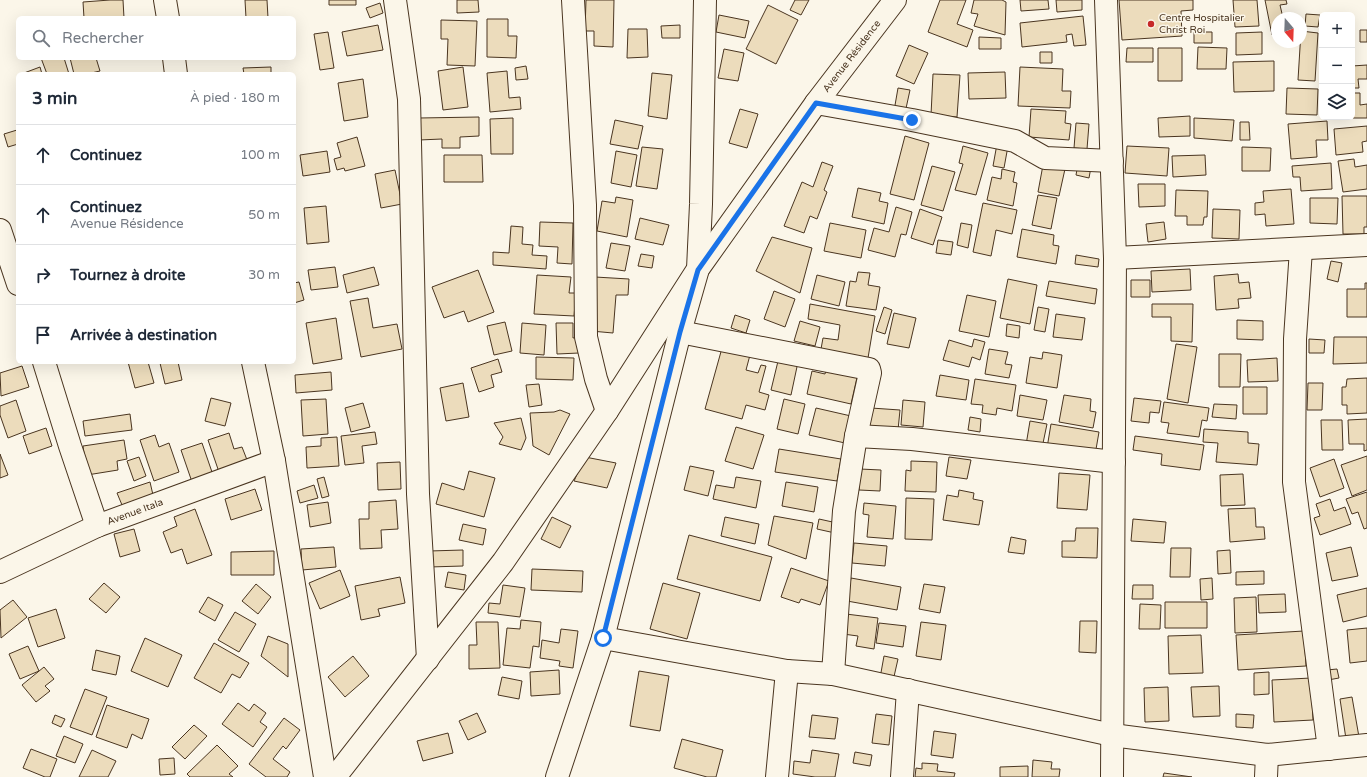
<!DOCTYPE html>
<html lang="fr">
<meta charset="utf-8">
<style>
:root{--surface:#fff;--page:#f2f2f3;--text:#1f2937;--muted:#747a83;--line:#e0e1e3}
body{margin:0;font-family:"Varela Round",sans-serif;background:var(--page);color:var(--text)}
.controls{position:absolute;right:12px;top:12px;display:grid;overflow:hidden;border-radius:6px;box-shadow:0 4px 16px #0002}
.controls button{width:36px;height:36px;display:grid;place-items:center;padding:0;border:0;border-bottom:1px solid var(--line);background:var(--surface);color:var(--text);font:20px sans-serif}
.compass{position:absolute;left:1271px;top:12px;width:36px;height:36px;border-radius:50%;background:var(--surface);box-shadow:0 4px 16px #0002;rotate:161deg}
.stop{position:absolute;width:12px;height:12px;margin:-9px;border:3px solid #1a73e8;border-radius:50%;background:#fff}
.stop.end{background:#1a73e8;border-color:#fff;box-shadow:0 1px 4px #0008}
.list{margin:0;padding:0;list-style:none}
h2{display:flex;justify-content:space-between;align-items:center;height:52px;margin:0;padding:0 16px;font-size:17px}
h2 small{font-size:13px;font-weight:400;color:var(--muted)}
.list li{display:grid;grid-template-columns:26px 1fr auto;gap:12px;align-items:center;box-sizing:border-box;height:60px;padding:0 16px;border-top:1px solid var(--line)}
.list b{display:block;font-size:15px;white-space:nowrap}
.list p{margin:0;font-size:13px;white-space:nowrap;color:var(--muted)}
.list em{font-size:13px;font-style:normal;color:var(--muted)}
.icon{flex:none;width:22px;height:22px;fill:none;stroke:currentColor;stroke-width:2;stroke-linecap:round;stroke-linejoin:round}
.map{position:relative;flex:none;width:1367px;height:777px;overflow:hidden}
.search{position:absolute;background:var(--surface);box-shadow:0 4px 16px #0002;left:16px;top:16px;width:280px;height:44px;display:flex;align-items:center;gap:10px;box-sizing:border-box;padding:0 14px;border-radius:6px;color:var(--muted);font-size:15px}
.panel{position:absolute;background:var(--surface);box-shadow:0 4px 16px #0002;left:16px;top:72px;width:280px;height:292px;border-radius:6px}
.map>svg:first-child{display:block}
.building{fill:#ecdcbc;stroke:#4a3520}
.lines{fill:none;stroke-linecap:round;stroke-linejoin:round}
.minor-casing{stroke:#4a3520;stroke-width:24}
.major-casing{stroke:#4a3520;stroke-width:24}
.minor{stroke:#fbf6e9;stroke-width:22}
.major{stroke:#fbf6e9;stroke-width:22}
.route{stroke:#1a73e8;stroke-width:5}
.poi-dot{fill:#c62828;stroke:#fbf6e9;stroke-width:1.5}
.labels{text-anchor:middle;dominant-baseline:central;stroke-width:3;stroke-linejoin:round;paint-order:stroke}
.poi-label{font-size:10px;fill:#4a3520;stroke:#fbf6e9;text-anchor:start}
.street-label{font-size:10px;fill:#4a3520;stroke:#fbf6e9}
</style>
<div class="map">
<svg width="1367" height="777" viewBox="0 0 1367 777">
<rect width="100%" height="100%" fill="#fbf6e9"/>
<path class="building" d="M110,0H123L124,18H84L83,2Z
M245,0H267L268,18H246Z
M329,0H356V5H329Z
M457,0H478L479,12L457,13Z
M586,0H614L613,47L594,46V31H585Z
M795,0H809L801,15L790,10Z
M940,0H966L957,24L973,30L967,47L928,32Z
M974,0H1002L1006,2L1005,35L974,26L978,14L971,13Z
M1020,0H1048L1049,9L1021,11Z
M1056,0H1082V10L1057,12Z
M1119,0H1193V10L1181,11L1182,36L1122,40Z
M1233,0H1257L1259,26L1235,27Z
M1265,0H1286L1287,4L1280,5L1283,18H1277V34L1272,35Z
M380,3L383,13L370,18L366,8Z
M768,5L798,20L776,64L746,49Z
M1306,14L1320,15L1318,27L1305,26Z
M719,15L749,21L745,38L716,32Z
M1083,16L1086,45L1074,46L1072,34L1066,35L1067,42L1022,47L1020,23Z
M487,19H508V36H517L516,58L487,57Z
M441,20L477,21L475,66L447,65L448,39H441Z
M378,25L383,50L347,56L342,32Z
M680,25V38H662L661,26Z
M628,29H647L648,57L627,58Z
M1360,30H1367V42H1360Z
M1301,31L1318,33L1315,81L1298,80Z
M328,32L334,68L320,70L314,34Z
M1194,32H1212V43H1194Z
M1262,32V54L1236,55V33Z
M979,37L1001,38V49H979Z
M909,45L928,53L914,84L896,76Z
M1198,47L1227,48L1226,69H1197Z
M1127,48H1153V62H1126Z
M1158,48H1182V81H1158Z
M724,49L744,53L738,81L718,78Z
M1040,52H1052V63H1040Z
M41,58H64L69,74H47Z
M70,58H96L100,71L87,74H74Z
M1274,61V91L1234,92L1233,62Z
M1367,65V79H1358L1359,88H1352V66Z
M526,66L528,79L516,80L515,68Z
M40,67L42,74H24V73Z
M271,67V74H244L243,68Z
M463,67L468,107L443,110L438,71Z
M1020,67L1063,69L1062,91H1071L1070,108L1018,106Z
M507,71L509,98L520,97L521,109L490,112L487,73Z
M1005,72L1006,98L969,99L968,73Z
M652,73L672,75L667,119L648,116Z
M933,74L960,75L957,117L931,115Z
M363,79L368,117L344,121L338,83Z
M898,88L910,90L905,113L894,111Z
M1287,88L1318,89L1317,115L1286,114Z
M1352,93H1360V105L1367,104V118H1331L1352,117Z
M740,109L758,114L747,148L729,143Z
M1031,109L1066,111L1065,123L1071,124L1069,140L1029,137Z
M1190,116V136L1159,137L1158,118Z
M479,117V136L460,137V148H442V139L419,140V118Z
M513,118V154H491L490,119Z
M1194,118L1234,120L1232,141L1194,138Z
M615,120L643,126L638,149L610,144Z
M1327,121L1328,140H1316L1317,157L1291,159L1288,124Z
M1240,122H1249L1250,140H1240Z
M1076,123L1089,124L1087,149L1074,148Z
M1367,126V141L1362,142L1363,152L1336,155L1334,129Z
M17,130L18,144L8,147L4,134Z
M905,136L929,143L914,200L890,194Z
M357,137L365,166L345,171L344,168L337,170L334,159L341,157L337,143Z
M997,144L1008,146L1004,168L993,166Z
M963,146L988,153L976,195L955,190L963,164L959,163Z
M1127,146L1169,148L1167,176L1125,173Z
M642,147L663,149L657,189L636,186Z
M1242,147L1271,148L1270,171H1242Z
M327,151L330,172L303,176L300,155Z
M616,151L637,155L631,187L611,183Z
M444,155H482L483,182H444Z
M1205,155L1206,175L1173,177L1172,156Z
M1354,159L1355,167L1367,165V189L1343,192L1338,161Z
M822,162L833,166L824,190L827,192L817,219L810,216L804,233L784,226L802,182L813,187Z
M1331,163L1332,189L1301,191L1300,177H1293L1292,166Z
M1078,164L1091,167L1089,178L1076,175Z
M1043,165L1065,169L1059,196L1038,192Z
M932,166L955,172L943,211L921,205Z
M1002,169L1015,172L1013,182L1017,183L1013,206L987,200L992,177L1001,179Z
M395,170L402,204L381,208L375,174Z
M1138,184H1165V206L1139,207Z
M858,188L881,193L879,201L888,203L884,224L852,217Z
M1291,189L1294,224L1266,226L1265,214L1255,215V203L1264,202L1263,191Z
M1176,190L1208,191L1207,217H1204L1203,225H1187V216H1175Z
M1038,195L1057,198L1051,229L1032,225Z
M1342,196H1367V227H1364V234H1343Z
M616,197L633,200L627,237L597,231L602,201L615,203Z
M1310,198H1338L1337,224L1310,223Z
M983,203L1017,210L1012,234L996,230L991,256L973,252Z
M326,206L329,242L307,244L304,208Z
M896,207L912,212L906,235L901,234L895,257L868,250L874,228L889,232Z
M920,209L942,217L933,245L911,238Z
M1213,209L1240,210L1239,239L1212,238Z
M640,218L669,225L663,245L635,239Z
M540,222L573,223L572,264L557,263L558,247L539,246Z
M1164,222L1166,239L1148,242L1146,224Z
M830,223L866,230L861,258L824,251Z
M961,223L972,225L968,248L957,245Z
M511,226L523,227L522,244L533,245L532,255L547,256L546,269L493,265V252L509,253Z
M1022,229L1054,235L1053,245L1059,246L1056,264L1017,257Z
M772,237L812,248L800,293L756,271Z
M938,240L953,242L951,255L936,253Z
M611,243L630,246L625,271L606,268Z
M641,254L654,256L652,268L638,266Z
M1076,255L1099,259L1098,267L1075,264Z
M1331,261L1342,263L1338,282L1327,279Z
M335,267L338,287L311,290L308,270Z
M374,267L379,285L347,293L343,275Z
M1190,269L1191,290L1152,292L1151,271Z
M478,270L494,312L468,322L464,311L444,318L432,287Z
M858,272L870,273L868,285L880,287L876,310L846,306L850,281L856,282Z
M1238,274L1239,283L1249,282L1251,298L1238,299L1239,308L1216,310L1214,276Z
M537,275L571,277L569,293H576L574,316L534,314Z
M817,275L845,282L839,306L811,299Z
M595,277L629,279L628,295H616L613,333L591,331Z
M1008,279L1037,285L1030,324L1000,318Z
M1131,280H1150V297H1131Z
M1049,281L1097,289L1095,304L1046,296Z
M299,282L304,300L294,303V283Z
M1365,283H1367V317H1347V289H1365Z
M774,291L795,299L785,327L764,319Z
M967,295L996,301L989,337L959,331Z
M368,298L373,328L397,324L402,349L361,357L350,301Z
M810,304L875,316L868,358L821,349L823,338L838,340L840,325L808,319Z
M1152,304H1193L1192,342L1171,341V317H1152Z
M884,307L892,310L885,334L876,331Z
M1038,307L1049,309L1045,332L1034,330Z
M894,313L916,318L909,348L887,344Z
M1056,314L1085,318L1082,340L1053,337Z
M735,315L750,320L746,333L731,328Z
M336,318L342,359L313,364L306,323Z
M1237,320L1263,321V340L1237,339Z
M800,321L820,327L815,346L794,341Z
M505,322L512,351L494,355L487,326Z
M522,323L546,325L544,355L520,353Z
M556,323H573V338L579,337V353L557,354Z
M1007,324L1020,326L1019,338L1006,336Z
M1334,337H1367V363L1333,364Z
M974,339L985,342L980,360L972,357L969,367L943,360L949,340L972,347Z
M1309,339L1325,340L1324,353H1309Z
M1176,344L1197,347L1188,403L1167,399Z
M722,348L750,355L746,370L758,373L761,365L766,366L759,392L769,395L765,410L746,405L742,419L705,409Z
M989,349L1008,352L1005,364L1012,365L1009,378L985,374Z
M1043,352L1062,355L1057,388L1026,383L1030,357L1042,359Z
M1219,354H1241L1240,387H1219Z
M536,357L574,358L573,380L536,379Z
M779,357L798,362L791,395L771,390Z
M1277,358L1278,381L1248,382L1247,360Z
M498,359L502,372L491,375L494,387L479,392L471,368Z
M128,362H148L154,383L135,388Z
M164,362H178L182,380L165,384L160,363Z
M22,366L29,387L1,396L0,373Z
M827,366L858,373L851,404L807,394L812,371L825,374Z
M331,372L332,390L296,393L295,375Z
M940,375L969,380L966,400L936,396Z
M1367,378V413L1347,414V405H1342V387H1346L1347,379Z
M975,379L1016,385L1012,411L997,408L996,415L982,413L983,405L971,404Z
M463,383L469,417L446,421L440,388Z
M1308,383H1323L1322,410H1307Z
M539,384L542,405L529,407L526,385Z
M1243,387H1267V414H1243Z
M1020,395L1047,400L1043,420L1017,416Z
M1064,395L1091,399L1090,411L1096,412L1093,428L1059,422Z
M211,398L231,403L225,426L205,421Z
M1134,398L1161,401L1159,413L1150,412L1149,423L1131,421Z
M326,399L328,434L303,436L301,400Z
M784,399L805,404L798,434L777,429Z
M16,400L26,431L8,438L0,415V406Z
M903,400L925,402L923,427L901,425Z
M1164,402L1209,408L1207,421L1202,420L1199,437L1167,433L1169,423L1161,422Z
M363,403L370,427L351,432L345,408Z
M1214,404L1237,405L1236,419L1212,417Z
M816,408L851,416L845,443L809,435Z
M871,408L900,410L898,430L869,427Z
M560,410L570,414L549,455L533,446L530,413L554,412Z
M130,414L132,430L85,436L83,421Z
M970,417L981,419L980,432L968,430Z
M521,418L526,438L521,450L499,444L503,437L494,423Z
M1367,419V450L1364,451V444H1349L1348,420Z
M1321,420H1342L1343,450H1322Z
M1030,421L1047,424L1042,448L1026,445Z
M1051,424L1099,432L1095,455L1047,448Z
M736,427L764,435L753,469L725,461Z
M46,428L52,446L29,454L23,436Z
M1204,429L1248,432V443L1259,444L1257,465L1216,462L1218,443L1203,442Z
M375,432L377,444L362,446L364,463L345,465L341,436Z
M229,433L234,449L242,447L249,465L220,475L208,440Z
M155,435L159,447L169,443L179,472L154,481L140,440Z
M1135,436L1204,445L1200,470L1161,465L1162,454L1133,450Z
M337,437L339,466L307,468L306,447L321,446V438Z
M124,440L127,459L117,461L118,470L87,475L83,446Z
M202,443L213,475L192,482L181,450Z
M779,449L841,459L837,481L775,472Z
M0,454L8,475L0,478Z
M1367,456V490L1352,496L1341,465Z
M139,457L146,476L134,481L127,461Z
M585,457L616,463L607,488L574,481Z
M949,457L971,460L967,479L946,476Z
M1334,459L1344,488L1320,497L1310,468Z
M911,461L937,462L936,492L905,491L906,470L911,471Z
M400,462L401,489L378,490L377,463Z
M690,466L714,471L708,496L684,490Z
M860,469L881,470L880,491L859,490Z
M469,471L495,478L484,517L436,504L442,483L464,490Z
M1059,473L1090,475L1087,510L1057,508Z
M1243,474L1245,505L1221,506L1220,475Z
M324,477L329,496L322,498L317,479Z
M736,477L761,481L756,508L713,499L716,485L734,488Z
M150,482L153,495L122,505L117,493Z
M786,482L818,487L814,512L782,506Z
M314,485L318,498L300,503L297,491Z
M255,489L262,510L231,520L225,499Z
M959,490L974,493L973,499L983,501L979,525L943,520L947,495L958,497Z
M1367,492V528L1364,529L1358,512L1352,514L1346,499Z
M906,498L934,499L932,540L905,539Z
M1330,499L1334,511L1345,507L1351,524L1320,535L1314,518L1320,516L1316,504Z
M396,500L398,529L381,530L382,548L360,549L359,519H369V502Z
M328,502L331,523L310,527L307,505Z
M864,503L896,506L893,539L867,537L869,515L863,514Z
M1255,508L1256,527H1264L1265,539L1230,542L1228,509Z
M195,509L212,555L187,564L182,549L171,553L163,532L177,526L174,517Z
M774,516L813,523L806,559L768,545Z
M552,517L571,526L560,548L541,539Z
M725,517L759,524L755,544L721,536Z
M819,519L837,523L835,533L817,529Z
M1133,519L1166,522L1164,543L1131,541Z
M463,524L486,529L483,545L459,540Z
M1076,528H1098L1097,558L1062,557V541H1075Z
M134,529L140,551L120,557L114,534Z
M689,535L772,557L760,601L677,579Z
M1011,537L1026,540L1024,554L1008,552Z
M854,543L887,546L885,566L852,563Z
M334,547L336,567L302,570L301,549Z
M1351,547L1358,576L1332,581L1326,553Z
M1171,548H1191L1190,577H1170Z
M463,550V566L429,567V551Z
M1230,550L1231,573L1218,574L1217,551Z
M274,551V575H231V552Z
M791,568L829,581L820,605L801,599L799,603L781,597Z
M532,569L583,571L582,592L531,590Z
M340,570L350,596L320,609L309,583Z
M1264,571V584L1236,585V572Z
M448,572L466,575L464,590L445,587Z
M400,577L405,603L378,609L380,616L361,620L355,586Z
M851,578L901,587L897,610L847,601Z
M1212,578L1213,599L1201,600L1200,579Z
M104,583L120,597L106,613L89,599Z
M663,583L700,593L687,639L650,629Z
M256,584L271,597L258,614L242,601Z
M924,584L945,587L940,613L919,609Z
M503,585L525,588L520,617L488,613L489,603L500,604Z
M1133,585H1153V599H1132Z
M1367,588V616L1343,622L1337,595Z
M1285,594L1286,612L1259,613L1258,595Z
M208,597L223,605L215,621L199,612Z
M1256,597L1257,632L1235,633L1234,598Z
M13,600L27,617L1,638L0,610Z
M1165,602H1207V628H1165Z
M1140,604L1161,605L1160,629H1139Z
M56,609L65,638L38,647L28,618Z
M235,612L256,624L239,652L218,640Z
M846,614L878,618L874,649L856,646L858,636L843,634Z
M521,620L541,622L539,647L533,646L530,668L503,665L507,628L520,629Z
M1080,621H1097L1096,653L1079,652Z
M476,622H498L500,668L469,669V645H477Z
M921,622L946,625L941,660L916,656Z
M879,623L906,626L903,647L876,643Z
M1367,628V661L1350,663L1347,630Z
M561,629L578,631L573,668L559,666L560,661L540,658L542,640L559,643Z
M1304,631L1306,666L1238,670L1236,635Z
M1201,635L1203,673L1169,674L1168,636Z
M268,636L288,644V677L261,656Z
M145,638L182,655L168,687L131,671Z
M214,643L249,663L240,678L232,674L221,693L194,678Z
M28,646L39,671L20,679L9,654Z
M96,650L120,656L116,675L92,670Z
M353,656L369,676L345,697L328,677Z
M884,656L898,659L893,681L880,678Z
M44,667L54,679L45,686L50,691L36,702L22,685Z
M1337,669L1339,678L1328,680L1327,670Z
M559,670L560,694L531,696L530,672Z
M639,671L669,676L660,731L630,726Z
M1269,672V694L1254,695V673Z
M502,677L522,681L519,699L498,695Z
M1311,678L1313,720L1274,722L1272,680Z
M1219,686L1220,716L1193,717L1191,687Z
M1168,687L1169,721L1145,722L1144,688Z
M85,689L107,697L92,735L70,727Z
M1352,697L1359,737L1346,739L1340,699Z
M238,703L249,711L254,704L266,713L260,722L267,727L253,747L222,724Z
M107,705L149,719L142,739L132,734L127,748L96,737Z
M477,713L486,732L468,740L459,721Z
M876,714L892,716L889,745L872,743Z
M1236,714L1254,715L1253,728L1236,727Z
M55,715L65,719L61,727L52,723Z
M812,715L838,718L835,739L809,737Z
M284,718L300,730L286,749L283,746L273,759L290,772L287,777H266L249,764Z
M194,725L207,736L185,759L172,747Z
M934,731L956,734L953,758L931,755Z
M448,733L453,753L423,761L417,741Z
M64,736L83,744L75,763L56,756Z
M682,739L723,750L716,777H707L674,768Z
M217,745L238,766L229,774L233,777H190L187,774Z
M31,749L57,759L50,777H45L23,768Z
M92,750L116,761L108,777H79Z
M812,750L839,754L835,777H815L793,774L794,761L810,763Z
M855,752L872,755L870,766L853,763Z
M174,758L175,774L160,775L159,759Z
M1033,760L1052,762L1051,769H1060L1059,777H1032Z
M922,763L938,764L937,771L955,773L954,777H915L916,768L922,769Z
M1028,766V777H1000V767Z
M1164,773L1192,777H1163Z"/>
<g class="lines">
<g class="minor-casing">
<g id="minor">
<path d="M165,0L168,18"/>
<path d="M395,0L409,99L418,494L428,659"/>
<path d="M573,0L585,205L586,337L596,379L607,411"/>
<path d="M1106,0L1115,258L1112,777"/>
<path d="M174,58L176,74"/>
<path d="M816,103L912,120L1015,141L1045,158L1112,161"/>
<path d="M0,230L18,284"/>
<path d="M1301,249L1295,339L1294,482L1329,749"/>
<path d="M1115,258L1367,245"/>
<path d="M680,332L869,369L870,373L856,436L844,511L833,674"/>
<path d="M44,362L70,446L97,526"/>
<path d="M253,362L274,461L325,777"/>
<path d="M856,436L912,439L1114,462"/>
<path id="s1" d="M0,572L97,526L274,461"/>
<path d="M603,638L787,671L833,674L1112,735L1267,755L1367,745"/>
<path d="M335,777L503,562L607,411L698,269L701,204L705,0"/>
<path d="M777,777L787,671"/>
<path d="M902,777L908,690"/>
<path d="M1266,777L1267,755"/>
</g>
</g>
<g class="major-casing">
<g id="major">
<path id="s2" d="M557,777L603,638L680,332L698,269L816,103L895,0"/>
</g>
</g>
<use href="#minor" class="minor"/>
<use href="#major" class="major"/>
</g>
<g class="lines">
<path class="route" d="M603,638L680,332L698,270L816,103L912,120"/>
</g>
<circle class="poi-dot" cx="1151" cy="24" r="4"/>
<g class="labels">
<g class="poi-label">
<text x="1159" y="18">Centre Hospitalier<tspan x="1159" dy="12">Christ Roi</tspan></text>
</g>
<g class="street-label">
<text stroke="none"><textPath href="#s2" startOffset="790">Avenue Résidence</textPath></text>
<text stroke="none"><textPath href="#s1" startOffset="148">Avenue Itala</textPath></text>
</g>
</g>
</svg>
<div class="controls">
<button>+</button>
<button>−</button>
<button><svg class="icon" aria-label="layers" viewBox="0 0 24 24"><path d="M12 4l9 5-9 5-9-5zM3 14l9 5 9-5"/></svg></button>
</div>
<svg class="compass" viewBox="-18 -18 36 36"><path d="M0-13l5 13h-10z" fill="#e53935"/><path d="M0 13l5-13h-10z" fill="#747a83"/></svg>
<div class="stop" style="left:603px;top:638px"></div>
<div class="stop end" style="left:912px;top:120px"></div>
<div class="search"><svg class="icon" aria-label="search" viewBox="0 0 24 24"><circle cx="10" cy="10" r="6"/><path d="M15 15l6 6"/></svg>Rechercher</div>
<section class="panel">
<h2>3 min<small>À pied · 180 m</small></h2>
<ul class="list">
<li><svg class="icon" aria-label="ahead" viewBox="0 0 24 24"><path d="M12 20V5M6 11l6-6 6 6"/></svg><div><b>Continuez</b></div><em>100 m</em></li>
<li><svg class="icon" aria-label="ahead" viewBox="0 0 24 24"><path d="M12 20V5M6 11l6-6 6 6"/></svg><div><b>Continuez</b><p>Avenue Résidence</p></div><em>50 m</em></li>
<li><svg class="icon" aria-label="right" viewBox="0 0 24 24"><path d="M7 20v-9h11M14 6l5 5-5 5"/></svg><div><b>Tournez à droite</b></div><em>30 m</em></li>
<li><svg class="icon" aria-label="arrive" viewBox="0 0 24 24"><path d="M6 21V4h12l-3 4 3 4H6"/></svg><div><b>Arrivée à destination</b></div></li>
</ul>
</section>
</div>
